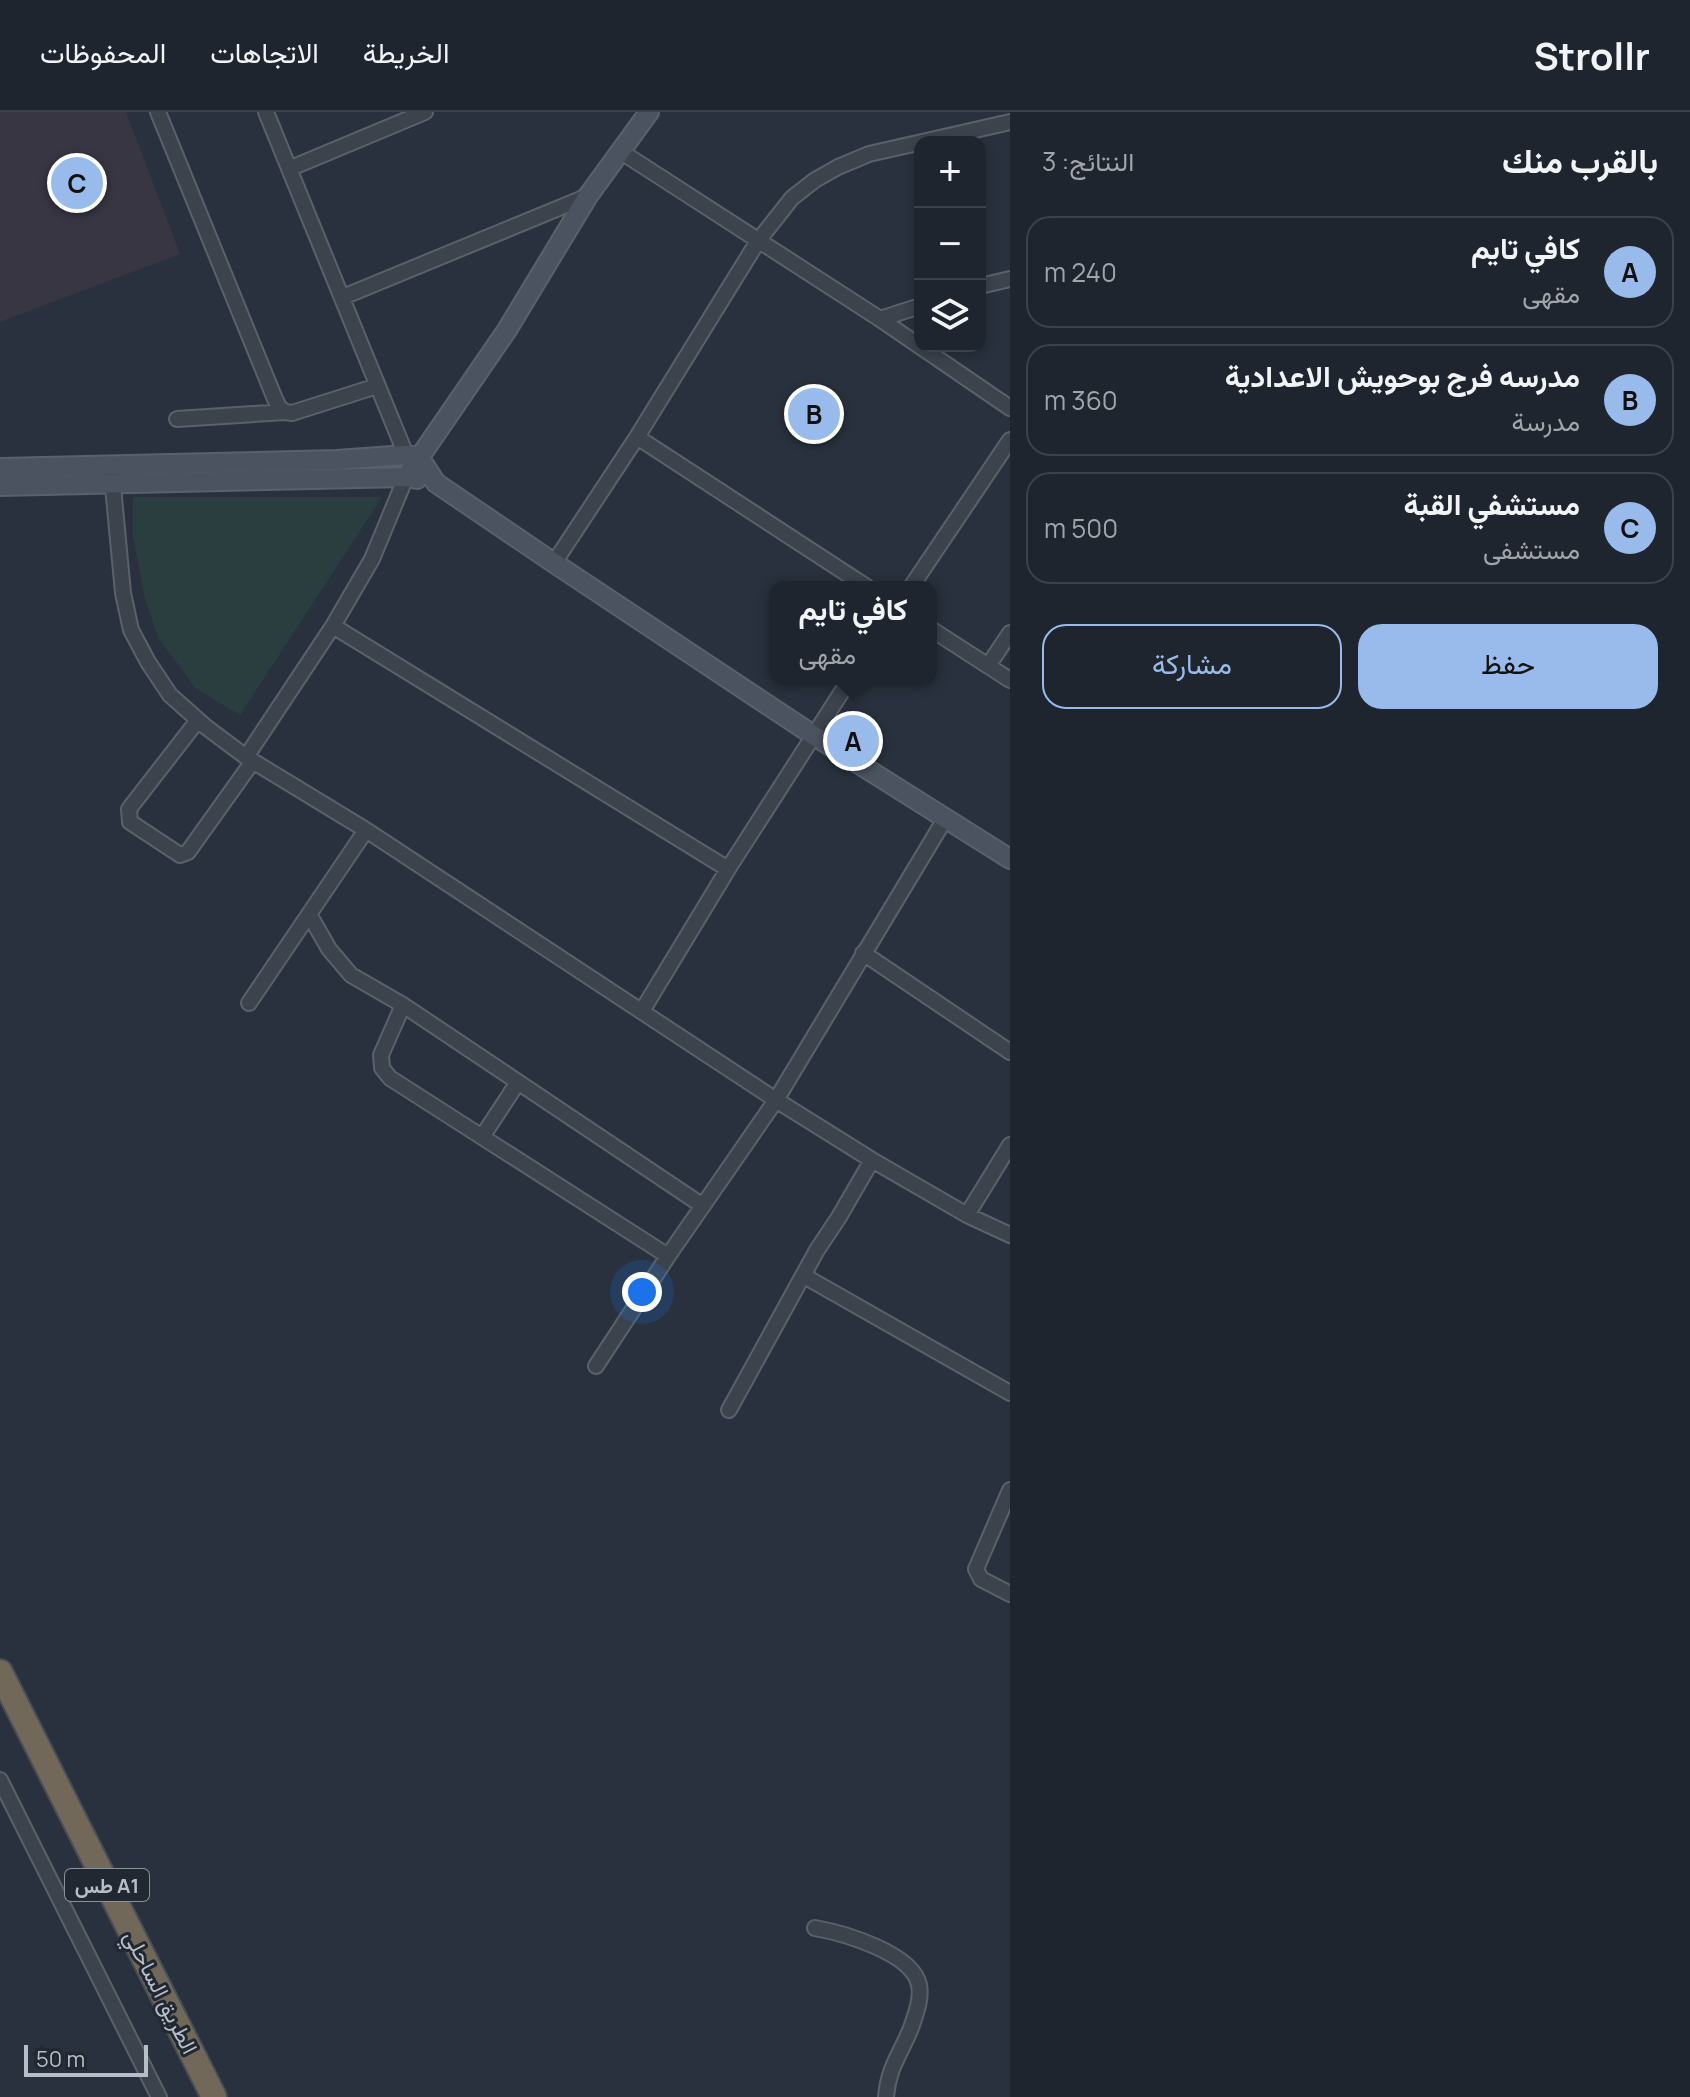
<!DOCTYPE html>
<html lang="ar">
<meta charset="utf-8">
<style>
:root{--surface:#1e252e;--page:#2b313a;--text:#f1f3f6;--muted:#a1a5aa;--line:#3c424a;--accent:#99bbec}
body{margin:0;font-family:Manrope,Vazirmatn,sans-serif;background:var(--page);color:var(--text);direction:rtl}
.controls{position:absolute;right:24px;top:24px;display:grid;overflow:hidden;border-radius:16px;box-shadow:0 4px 12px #0003}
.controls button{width:72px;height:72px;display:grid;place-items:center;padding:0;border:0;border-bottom:2px solid var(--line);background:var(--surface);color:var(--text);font:40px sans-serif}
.scale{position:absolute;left:24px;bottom:20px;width:124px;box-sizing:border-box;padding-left:8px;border:4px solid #b8bec8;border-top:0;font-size:22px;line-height:28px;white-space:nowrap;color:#b8bec8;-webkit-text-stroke:6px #212832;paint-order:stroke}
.you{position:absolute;left:642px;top:1180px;width:28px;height:28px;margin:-20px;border:6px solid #fff;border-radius:50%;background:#1a73e8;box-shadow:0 0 0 12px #1a73e833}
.badge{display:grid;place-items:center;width:52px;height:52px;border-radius:50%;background:var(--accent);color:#111;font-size:26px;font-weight:700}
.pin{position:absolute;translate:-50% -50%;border:4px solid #fff;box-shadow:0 2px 8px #0006}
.popup{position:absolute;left:769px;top:469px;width:168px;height:104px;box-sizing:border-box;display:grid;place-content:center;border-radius:16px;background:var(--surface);filter:drop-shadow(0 2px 6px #0005);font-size:26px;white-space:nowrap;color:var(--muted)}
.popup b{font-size:30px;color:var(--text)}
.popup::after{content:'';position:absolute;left:50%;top:100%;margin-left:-16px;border:16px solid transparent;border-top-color:var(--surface)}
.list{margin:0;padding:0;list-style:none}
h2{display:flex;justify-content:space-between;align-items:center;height:104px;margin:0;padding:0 32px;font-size:34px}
h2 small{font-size:26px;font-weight:400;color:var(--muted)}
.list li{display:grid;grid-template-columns:52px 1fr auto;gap:24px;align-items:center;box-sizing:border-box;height:112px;margin:0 16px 16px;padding:0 16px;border:2px solid var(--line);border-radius:24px}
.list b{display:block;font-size:30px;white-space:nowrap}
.list p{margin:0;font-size:26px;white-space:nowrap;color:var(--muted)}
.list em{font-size:26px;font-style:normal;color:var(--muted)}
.actions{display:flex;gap:16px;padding:24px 32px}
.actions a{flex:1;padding:18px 0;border:2px solid var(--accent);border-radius:24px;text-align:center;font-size:28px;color:var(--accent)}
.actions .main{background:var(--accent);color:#111}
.icon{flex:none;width:44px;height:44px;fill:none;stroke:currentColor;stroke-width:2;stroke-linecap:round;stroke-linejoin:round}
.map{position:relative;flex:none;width:1010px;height:1985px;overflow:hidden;direction:ltr}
header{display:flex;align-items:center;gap:48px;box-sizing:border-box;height:112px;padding:0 40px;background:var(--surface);border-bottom:2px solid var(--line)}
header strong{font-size:38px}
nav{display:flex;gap:44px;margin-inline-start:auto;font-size:28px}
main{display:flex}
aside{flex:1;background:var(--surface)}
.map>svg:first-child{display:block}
.medical{fill:#373642}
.green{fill:#2b3e3f}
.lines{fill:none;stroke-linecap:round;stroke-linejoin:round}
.street-casing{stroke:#5a616b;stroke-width:18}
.secondary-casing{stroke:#5a616b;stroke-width:22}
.highway-casing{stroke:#474e58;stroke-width:28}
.street{stroke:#3c434d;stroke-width:14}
.secondary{stroke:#4a535f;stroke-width:18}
.highway{stroke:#72685a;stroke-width:24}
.labels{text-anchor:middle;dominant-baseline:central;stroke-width:6;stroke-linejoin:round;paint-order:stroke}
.shield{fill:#212832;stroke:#8b919b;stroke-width:2}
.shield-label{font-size:20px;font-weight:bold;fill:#b8bec8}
.street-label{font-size:22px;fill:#b8bec8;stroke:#212832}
</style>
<header>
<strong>Strollr</strong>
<nav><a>الخريطة</a><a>الاتجاهات</a><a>المحفوظات</a></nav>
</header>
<main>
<aside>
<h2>بالقرب منك<small>النتائج: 3</small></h2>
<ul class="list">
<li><span class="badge">A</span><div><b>كافي تايم</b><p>مقهى</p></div><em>240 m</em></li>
<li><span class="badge">B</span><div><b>مدرسه فرج بوحويش الاعدادية</b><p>مدرسة</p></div><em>360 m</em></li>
<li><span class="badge">C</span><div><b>مستشفي القبة</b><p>مستشفى</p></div><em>500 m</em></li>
</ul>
<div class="actions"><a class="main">حفظ</a><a>مشاركة</a></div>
</aside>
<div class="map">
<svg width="1010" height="1985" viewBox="0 0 1010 1985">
<rect width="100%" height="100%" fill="#28313d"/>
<path class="medical" d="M0,0H126L180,142L0,210Z"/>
<path class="green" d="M133,385H382L240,603L195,576L158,525L145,487L133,425Z"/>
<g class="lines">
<g class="street-casing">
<path id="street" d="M158,0L275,287L279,295L285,300
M266,0L406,343
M620,39L880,207L1010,296
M291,56L425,0
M980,174L1010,167
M343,185L588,84
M880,207L920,194
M177,307L285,300L292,301L377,274
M637,325L867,475
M112,364L123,481L131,518L148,550L170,583L206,615L246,645L366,718L776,988L872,1048L967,1103L1010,1123
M554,451L637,325L758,129L792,86L815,68L838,55L869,42L1010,10
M911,475L1010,328
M333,514L728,757
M931,517L1010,568
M988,554L1010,521
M198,608L129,697L130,710L180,743L188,740L253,649
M246,645L333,514L372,447L406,365
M309,802L329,837L351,863L403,893L703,1094
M863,841L1010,940
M249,891L366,718
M403,893L381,943L382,956L390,966L668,1144
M642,899L728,757L850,567
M482,1025L518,970
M967,1103L1010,1033
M804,1164L1010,1281
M596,1254L668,1144L776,988L945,707
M729,1298L817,1138L839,1105L872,1048
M1010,1378L976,1457L981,1467L1010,1482
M0,1668L159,1985
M815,1816C843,1821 913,1841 919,1873C922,1887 915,1904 911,1916C901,1941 888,1956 886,1985"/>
</g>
<g class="secondary-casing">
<path id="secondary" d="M0,356L337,348L406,343L419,345L436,371L554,451L813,623L1010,747
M406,365L507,218L588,84L649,0
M0,374L406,365L417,367"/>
</g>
<g class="highway-casing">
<path id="highway" d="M0,1560L214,1985"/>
</g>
<use href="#street" class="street"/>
<use href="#secondary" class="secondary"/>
<use href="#highway" class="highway"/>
</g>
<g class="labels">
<rect class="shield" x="65" y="1757" width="84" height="32" rx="6"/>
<g class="shield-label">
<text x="107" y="1773">طس A1</text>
</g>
<g class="street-label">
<text transform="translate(161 1880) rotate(63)">الطريق الساحلي</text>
</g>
</g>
</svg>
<div class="controls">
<button>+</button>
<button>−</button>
<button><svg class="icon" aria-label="layers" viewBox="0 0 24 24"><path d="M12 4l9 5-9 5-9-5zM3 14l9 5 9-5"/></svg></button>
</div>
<div class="scale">50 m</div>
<div class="you"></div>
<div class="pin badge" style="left:853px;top:629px">A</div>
<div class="popup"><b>كافي تايم</b>مقهى</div>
<div class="pin badge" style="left:814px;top:302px">B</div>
<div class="pin badge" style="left:77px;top:71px">C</div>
</div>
</main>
